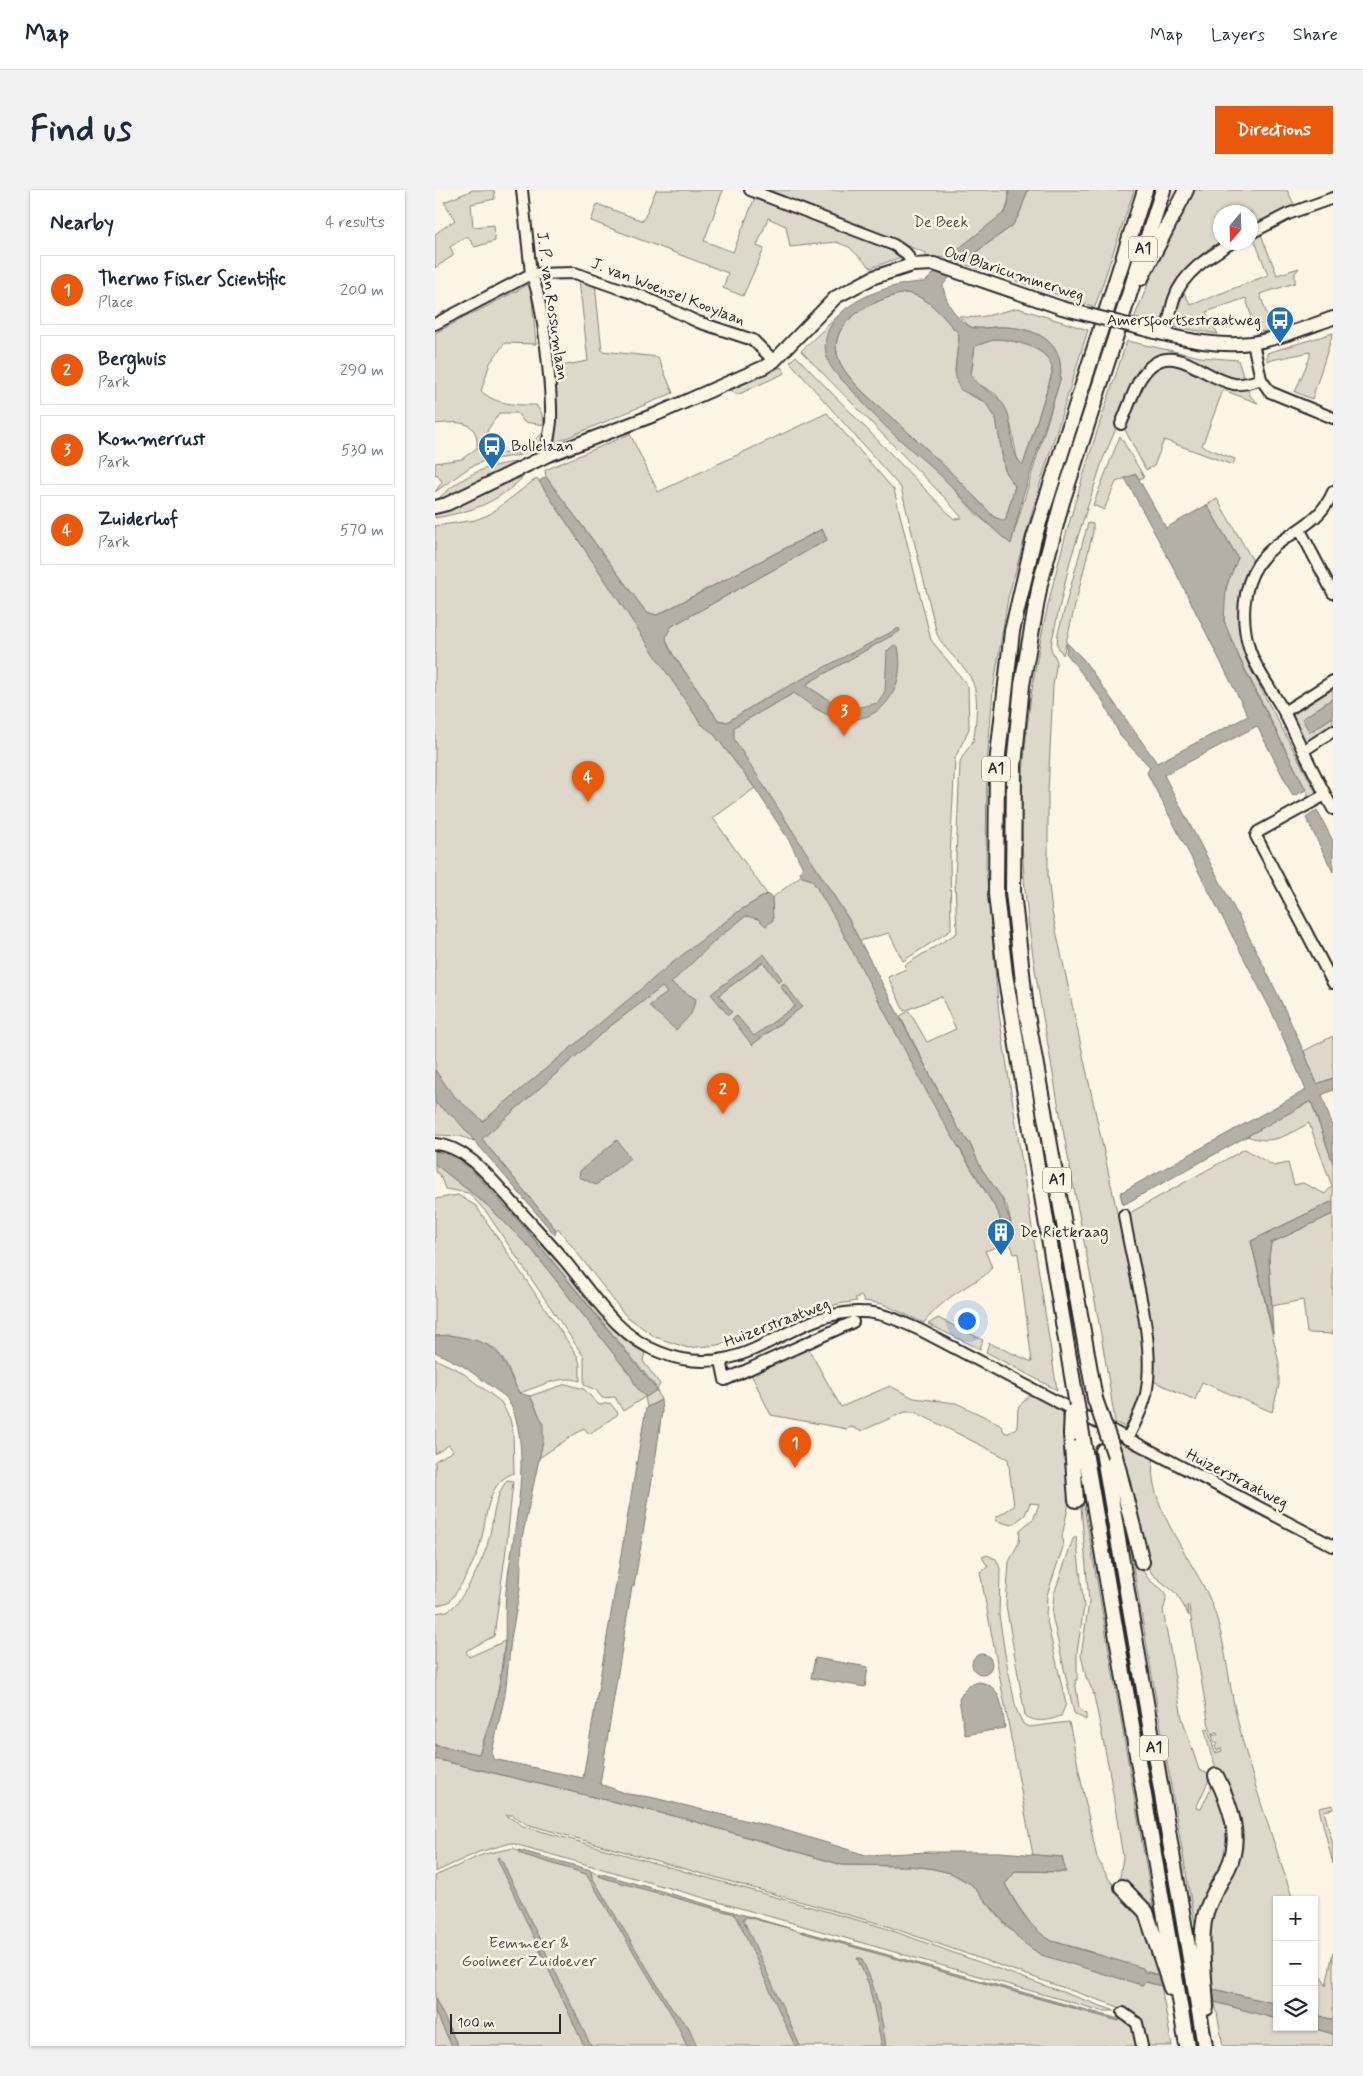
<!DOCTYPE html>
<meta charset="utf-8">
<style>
:root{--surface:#fff;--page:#f2f2f3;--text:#1f2937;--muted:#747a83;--line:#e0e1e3;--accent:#ea580c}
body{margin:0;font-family:Mynerve,sans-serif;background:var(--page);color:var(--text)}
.controls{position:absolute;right:15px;bottom:15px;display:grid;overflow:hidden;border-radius:0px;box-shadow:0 1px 4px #0004}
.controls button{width:45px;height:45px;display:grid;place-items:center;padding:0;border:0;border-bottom:1px solid var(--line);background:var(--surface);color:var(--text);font:25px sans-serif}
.compass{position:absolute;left:778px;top:15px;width:45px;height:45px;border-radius:50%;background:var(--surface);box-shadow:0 1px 4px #0004;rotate:199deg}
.scale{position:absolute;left:15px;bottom:12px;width:111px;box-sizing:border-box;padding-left:5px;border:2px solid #2b2b2b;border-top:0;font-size:14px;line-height:18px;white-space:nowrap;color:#2b2b2b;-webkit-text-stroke:4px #fcf5e5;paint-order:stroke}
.you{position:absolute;left:531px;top:1130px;width:18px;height:18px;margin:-12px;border:4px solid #fff;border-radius:50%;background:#1a73e8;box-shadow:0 0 0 8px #1a73e833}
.badge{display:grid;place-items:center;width:32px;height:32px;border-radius:50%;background:var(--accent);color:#fff;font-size:16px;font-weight:700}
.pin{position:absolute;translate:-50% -41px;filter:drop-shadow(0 1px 2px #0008)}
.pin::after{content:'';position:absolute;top:26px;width:18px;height:15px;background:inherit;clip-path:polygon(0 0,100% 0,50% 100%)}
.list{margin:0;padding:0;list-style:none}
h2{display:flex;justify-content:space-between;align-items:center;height:65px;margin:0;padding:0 20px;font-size:21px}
h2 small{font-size:16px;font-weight:400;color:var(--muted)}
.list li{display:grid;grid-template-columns:32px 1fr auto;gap:15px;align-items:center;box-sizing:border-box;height:70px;margin:0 10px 10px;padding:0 10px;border:1px solid var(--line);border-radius:0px}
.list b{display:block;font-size:19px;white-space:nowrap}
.list p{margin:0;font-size:16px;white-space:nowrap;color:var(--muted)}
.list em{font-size:16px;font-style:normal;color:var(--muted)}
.icon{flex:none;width:28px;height:28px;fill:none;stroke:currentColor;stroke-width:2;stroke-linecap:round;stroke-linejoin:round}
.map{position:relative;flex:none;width:898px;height:1856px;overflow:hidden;border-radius:0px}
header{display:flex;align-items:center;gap:30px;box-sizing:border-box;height:70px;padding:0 25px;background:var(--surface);border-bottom:1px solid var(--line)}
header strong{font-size:24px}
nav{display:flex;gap:28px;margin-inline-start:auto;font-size:18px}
.intro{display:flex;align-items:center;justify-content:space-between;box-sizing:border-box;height:120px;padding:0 30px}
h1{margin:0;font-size:35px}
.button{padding:12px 22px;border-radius:0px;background:var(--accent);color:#fff;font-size:18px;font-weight:700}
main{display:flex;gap:30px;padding:0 30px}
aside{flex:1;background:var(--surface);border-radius:0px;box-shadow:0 1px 4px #0004}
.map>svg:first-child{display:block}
.green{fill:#ded8ca;stroke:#84827a}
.water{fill:#b4b0a5;stroke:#7d7b74;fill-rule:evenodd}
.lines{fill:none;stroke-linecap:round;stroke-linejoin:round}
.minor-casing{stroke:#2b2b2b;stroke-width:14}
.major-casing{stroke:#2b2b2b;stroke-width:16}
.highway-casing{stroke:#2b2b2b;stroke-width:18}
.minor{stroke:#fcf5e5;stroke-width:10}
.major{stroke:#fcf5e5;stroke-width:12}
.highway{stroke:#fcf5e5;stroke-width:14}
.major-bridge-casing{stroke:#2b2b2b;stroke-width:16;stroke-linecap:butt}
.highway-bridge-casing{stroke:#2b2b2b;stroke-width:18;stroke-linecap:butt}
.major-bridge{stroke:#fcf5e5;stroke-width:12}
.highway-bridge{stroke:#fcf5e5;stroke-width:14}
.labels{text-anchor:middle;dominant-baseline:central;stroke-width:5;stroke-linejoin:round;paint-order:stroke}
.shield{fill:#fcf5e5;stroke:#6a6863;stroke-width:1}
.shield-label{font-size:15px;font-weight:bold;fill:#2b2b2b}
.park-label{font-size:16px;fill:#585653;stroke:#fcf5e5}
.street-label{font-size:16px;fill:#2b2b2b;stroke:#fcf5e5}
.poi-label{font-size:16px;fill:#2b2b2b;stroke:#fcf5e5;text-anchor:start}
</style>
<header>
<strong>Map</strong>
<nav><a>Map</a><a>Layers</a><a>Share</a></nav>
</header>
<div class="intro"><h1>Find us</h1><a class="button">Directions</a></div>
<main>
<aside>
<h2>Nearby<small>4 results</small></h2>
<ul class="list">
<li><span class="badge">1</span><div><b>Thermo Fisher Scientific</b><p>Place</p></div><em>200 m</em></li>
<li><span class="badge">2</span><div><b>Berghuis</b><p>Park</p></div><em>290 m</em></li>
<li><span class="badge">3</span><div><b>Kommerrust</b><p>Park</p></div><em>530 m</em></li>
<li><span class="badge">4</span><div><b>Zuiderhof</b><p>Park</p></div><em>570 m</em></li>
</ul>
</aside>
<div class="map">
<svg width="898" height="1856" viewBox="0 0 898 1856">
<rect width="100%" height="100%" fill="#fcf5e5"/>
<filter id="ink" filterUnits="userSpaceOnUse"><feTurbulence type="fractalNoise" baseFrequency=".02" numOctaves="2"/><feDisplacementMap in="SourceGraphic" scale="10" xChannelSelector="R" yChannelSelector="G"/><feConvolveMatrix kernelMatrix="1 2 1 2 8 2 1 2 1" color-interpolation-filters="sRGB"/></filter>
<g filter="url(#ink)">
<path class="green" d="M38,0H59L60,9L36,14L38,37L59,35L60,51L40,57L32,46L15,57L19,65L0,78V44L20,30L9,12Z
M221,0H288L269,51L298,62L320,7L465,64L466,67L436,78L414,57L401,52L355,57L351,36L333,28L322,56L329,59L308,106L288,98L293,83L156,31L162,14L208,31Z
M324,0H577L570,22L513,68L491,67V63Z
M593,0H699L660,117L526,73L577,36L584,25Z
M758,0H852L861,18L816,38V22H786L785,52C752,68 739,102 728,135L699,128L733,46Z
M825,42L842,85L864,78L860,83V93L825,104L837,140L821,143L811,108L771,122L783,144L739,137L742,115L749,103L756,115L833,85L818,46Z
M144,89L160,94L167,161L223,167L238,203L117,254L109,179L153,171Z
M93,95L96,98L101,154L70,153L55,173L46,201C61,215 81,215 101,215L106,222L110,235L89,232L82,223H64L52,241L59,262L85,263L111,240L112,253L85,265L49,271L35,277L0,302L7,292L2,284L0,285V273L27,269L42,258C44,228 22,232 0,234V143Z
M470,103C494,105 508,128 524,144L520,181L533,204L550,212L561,228L570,282L580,296L570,332L559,327C532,299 505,270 475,244C457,227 412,193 404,170C389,131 441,109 470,103Z
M583,118L653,140L605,294L573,408L558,500L552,574L551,678L564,824L622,1200L551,1162L554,1153L597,1172L583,1063L579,1064L576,1055L571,1054L550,1061L557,1077C551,1087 541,1090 532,1096C517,1105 499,1119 489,1133L448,1114L429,1111L426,1106L420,1108L422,1111L403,1114L283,1155L253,1158L220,1147L190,1125L123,1038L121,1040L47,949L51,944L33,941L39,951L25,946L0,945V336L40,330L55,324L102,288L266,533L279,544L320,598L278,628L332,704L304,721L302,730L337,708L376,678L529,967L563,1022L566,1032L576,1033L572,1016L546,978L535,954L521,935L465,826L474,821L492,852L521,839L506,806L469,821L453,787L471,779L470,775L522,743L520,691L525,573C528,561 538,556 539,547C541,531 544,508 538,493C531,474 510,463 502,444L466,298L355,172L361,166L519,329L527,328L511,309L366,161L406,123L393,144L392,167L397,178L444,230L507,286L541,324L576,353L625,190C631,150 598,136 563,137C555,137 547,139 539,138C533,136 529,131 524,126C544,131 563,122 583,118Z
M898,143L877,209L860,202L875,167V162L832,171V163Z
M561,149C582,150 624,160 616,187L588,276L582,268L576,236L562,205L539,191L536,185L540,156Z
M692,151L765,167L803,170L809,189L802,191L730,166L699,197L668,269L635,371L617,450L616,459L622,471L618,496L613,603V686L617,722L706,1133L709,1178L707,1209L693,1239L680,1232C662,1108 635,985 614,861C601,788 588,716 587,642C584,471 639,310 692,151Z
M735,171L811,196L816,207L823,213L788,200L767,256L800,269L798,275L729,250L719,276L711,280L689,238C699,214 707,179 735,171Z
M346,177L350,183L302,205L296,200Z
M392,223L459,300L496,450L533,496L534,539L520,568L515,666L516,740L468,771L454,743L424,751L413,728L292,540L372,496L373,493L329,509L292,532L283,530L237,463L230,447L237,436L392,350L387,339L222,425L211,422L111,287L110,280L195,244L223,302Z
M685,246L709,287L704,289L701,284L681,292L669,320L658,315Z
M85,272L0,312C25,287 50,274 85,272Z
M89,286C61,314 38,321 0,328V324Z
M782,309L818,371L810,393L815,473L826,499L882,604L875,608L792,443C784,416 791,392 803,368L772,315Z
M653,333L658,334V342L628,465L622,455L623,443Z
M898,499V508L867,529L875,542L898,527V536L870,555L853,528Z
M898,846V888L882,894L869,861Z
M876,911L898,973V1011L816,1051L844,1173V1195L837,1222L767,1192L760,1210L716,1190L691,1025L810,959L839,976L853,973L859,995L868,993L890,1004L897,996L874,933C852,945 838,956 812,946Z
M0,974L52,1015L98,1061L196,1186L221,1197L91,1039L34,977L36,975L55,992L185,1142L210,1161L208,1171L225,1194L222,1200L226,1210L212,1217L210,1207L188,1221L180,1207L167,1208L161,1200L149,1195V1167L52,1023L34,1003L10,999L5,985L0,981Z
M23,1005L41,1016L143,1167L145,1175V1191C126,1184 102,1198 84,1203C77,1189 72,1171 60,1159C53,1152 11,1145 0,1146V1009Z
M898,1024V1144L872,1143L868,1110L837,1116L834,1067L836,1053Z
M503,1128L548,1150L545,1159L493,1134Z
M373,1158L406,1217L455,1196L479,1208L521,1213L565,1234L570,1243H574L582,1237L583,1218L596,1203L627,1218L634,1294V1313L627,1346L628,1357L612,1405L611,1427L631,1514L626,1526C615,1530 600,1534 590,1525L571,1415L574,1372L584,1352L585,1340L599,1328L604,1314L595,1313L590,1325L577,1335L562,1331L560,1328L579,1316L573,1269L480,1222H470L426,1241L416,1237L412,1239L336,1225L316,1184Z
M0,1169L25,1181L66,1212L75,1229L78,1243L79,1283C48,1293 53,1335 43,1361C36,1378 26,1397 14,1412L0,1416V1271L18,1261L14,1255L0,1264Z
M131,1194L149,1199L164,1215L175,1213L183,1223L182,1225L154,1244L149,1238L104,1268C111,1241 108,1230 95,1206Z
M683,1249L719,1268C708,1306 755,1368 772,1403C791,1442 792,1490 803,1532C817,1592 839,1651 858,1710H842V1814L778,1799L773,1729L795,1680L791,1601L776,1565L770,1540L773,1539L780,1563L787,1561L786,1558L782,1561L780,1556L782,1553H779L777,1545H783L782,1542L777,1544L774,1536L754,1416H752L754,1426L742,1404L718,1385L712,1376L686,1271Z
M643,1281L724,1751L685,1688L688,1667L674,1579L658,1501L651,1487L646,1465L654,1412Z
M72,1290L78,1291L72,1352L59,1446L31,1461L34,1467L70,1451L62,1510L44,1564L42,1565L0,1555V1423C6,1422 13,1422 18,1417C30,1406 49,1369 53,1352C59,1330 58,1309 72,1290Z
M688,1318C695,1339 698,1365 710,1384C720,1401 738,1395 728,1420L747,1528L764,1580L776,1585L761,1618L766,1619L780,1589L798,1650L777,1701L766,1769Z
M641,1346L649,1417L642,1462V1490H640L644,1518L651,1524V1530L639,1523L617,1425L619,1404L638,1349Z
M552,1365L561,1369L565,1378L564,1425L570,1464L581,1519L588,1534L594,1537L634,1532L662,1668L675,1691L701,1714L725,1785H723L650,1760L617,1751L603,1744L583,1716L570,1694L581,1681L630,1682L627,1667L598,1665L545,1382L553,1377L547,1367Z
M0,1569L251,1629L407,1675L472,1676L494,1678L516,1683L536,1694L574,1739L658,1780L707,1795L711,1792L726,1796L737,1856H709L689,1820L681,1816L449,1735L91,1634L78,1625H71L88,1636L447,1737L680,1821H667L76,1653L44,1662L0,1682Z
M898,1615V1619L889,1621L898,1654V1674L884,1618Z
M79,1658L85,1662L156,1682V1680L165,1685L684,1831V1829C698,1832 698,1843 701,1856H0V1686L49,1664Z
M898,1762V1830L879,1824V1772L891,1796Z
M780,1812L842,1829V1837H874L898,1844V1856H788Z"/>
<path class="water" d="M574,0H593L584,25L577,36L527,72L508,95C509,110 523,134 539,138C546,139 555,137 562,137C598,136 631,150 625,190L588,306L576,354C548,332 530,309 505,285C485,266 462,249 443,229C434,220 426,210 418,201C408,191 396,181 392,168C378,118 453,92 490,92L523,59L570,22L573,16ZM470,103C494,105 508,128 524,144L520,181L522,193L526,200L550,212L561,228L570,282L580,296L570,331L559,327C532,299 505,270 475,244C457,226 412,194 404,170C389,131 441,109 470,103ZM561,149C582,150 624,160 616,187L588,275C574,264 578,239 573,224C566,202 546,202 536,185L540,156Z
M701,284L731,338L772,315L803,368L791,397L789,431L808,477L871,600L858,606L822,536L729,585C781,687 840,787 882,894L898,888V900L887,905L898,938V973L876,911L688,1015L685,1003L871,900L836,820L712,583L715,577L686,547L668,511L631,463L632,453L648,469L722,573L813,526L737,375L690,288Z
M111,287L211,422L222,425L387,339L392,350L237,436C229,447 230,451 237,463L283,530L292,532L329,509L464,438L465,441L373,493L372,496L406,518L425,517L443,513L450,501L452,461L459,455L463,457C472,499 445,539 399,527C384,523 372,512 359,503L299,537V549L413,728L521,935L535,954L546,978L567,1008L576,1033L566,1032L563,1022L503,923L401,730L377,690L367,687L365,681L368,678L355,652L320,598L279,544L266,534L104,291Z
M898,508V527L875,542L867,529Z
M882,620L898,651V682L871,628Z
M332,704L337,708L338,730L331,736L323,729L311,726L282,749L236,793L261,809L256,824L241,840L214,816L232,803L227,797L173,838L47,949L121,1040L120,1045L21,929L0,913V880L18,905L48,931L237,773L304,721Z
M329,764L347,789L343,792L328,772L284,805L297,822L293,825L276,804Z
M349,793L367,817L317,855L297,829L302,826L319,846L360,816L345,796Z
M182,950L195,968L161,995L144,987L145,981Z
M0,961L10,963L34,977L91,1039L222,1200L211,1207C203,1201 200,1195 196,1186L98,1061L52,1015L0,974Z
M898,1011V1024L836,1053L834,1067L838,1143L816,1051Z
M14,1145C66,1153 62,1160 84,1203L95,1206L108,1233V1251L87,1348L85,1399L76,1449L70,1505L57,1562L58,1569L148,1588L211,1218L226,1210L227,1221L220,1272L199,1396H197L165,1594L193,1604L215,1607L346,1639L431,1665L494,1662H565L627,1667L631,1682L581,1681L570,1694C582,1716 595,1739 617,1751L708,1778L709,1782L723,1785L726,1796L711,1792L707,1795L606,1765L586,1751L536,1694L516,1683L494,1678L472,1676L407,1675L251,1629L0,1569V1555L44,1564C58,1527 68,1490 70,1450C71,1431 69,1412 72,1393C78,1343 101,1251 71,1207L28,1176L0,1162V1146Z
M537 1474a10 10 0 1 1 20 0a10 10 0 1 1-20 0Z
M380,1468L433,1477L430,1497L376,1488Z
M544,1492C568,1495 567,1520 570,1538L530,1545L524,1509L533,1495Z
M84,1660L156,1680L157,1687L237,1819L253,1836L262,1856H252L240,1830L151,1684L86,1664Z
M65,1667L156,1856H149L62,1668Z
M164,1683L357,1739L312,1727L308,1729L365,1856H360L303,1729L299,1724L175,1690L164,1686Z
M367,1741L684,1829V1831L365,1742Z
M422,1768H426C441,1796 446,1824 451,1856H447L434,1795Z
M778,1799L842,1814V1829L780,1812Z
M0,1808L23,1856H17L0,1822Z
M879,1824L898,1830V1844L874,1837H879Z"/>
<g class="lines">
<g class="minor-casing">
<path id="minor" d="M87,0L96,84C108,106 117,204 116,231C115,243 112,254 111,266
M315,0L459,55L472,64L477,75
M816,43L853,24L898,8
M0,134L96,84L140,83L209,107L263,132L318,150L339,171
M731,145C734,133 735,121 739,109C748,82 775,66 798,52
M818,153L826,189L835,202L898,228
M686,234C692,220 697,205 704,191C732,142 765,188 799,194C807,195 818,192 826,189
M898,302C882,340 844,343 823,374C807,398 806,430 814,458C821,481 839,502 850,524C866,556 881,588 898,619
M865,340L898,403
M849,522L898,491
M868,561L898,541
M890,605L823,642L821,646L898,793
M0,954C30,956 53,985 72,1006C91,1028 111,1049 130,1071C158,1104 182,1146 224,1162C311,1197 351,1120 426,1122C448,1122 467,1132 487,1141L898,1356
M689,1025C697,1078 722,1151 711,1204C708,1219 699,1235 692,1249
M286,1170L290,1190L418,1132
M688,1823L702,1833L707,1856"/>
</g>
<g class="major-casing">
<path id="major" d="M720,142C751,150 784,157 816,153C843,149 872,137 898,128
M0,317L12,314L111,266L222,224L329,177L339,171L401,107L439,87L477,75L499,74L627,118"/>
</g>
<g class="highway-casing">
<path id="highway" d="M706,88L751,0
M639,1198L570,784L561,704L562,574L577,441L599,348L710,0
M660,1209L591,819L578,702L579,576L587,495L605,394L627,312L728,0
M636,1244L641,1310
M648,1250L752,1856
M668,1261L770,1856
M680,1266L707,1372
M687,1697L711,1722L736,1798
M771,1818C770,1790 764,1753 770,1726C774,1708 785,1694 793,1678C808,1648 795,1614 781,1586"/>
</g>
<use href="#minor" class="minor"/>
<use href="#major" class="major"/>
<use href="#highway" class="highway"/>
<g class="major-bridge-casing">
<path id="major-bridge" d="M627,118L720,142"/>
</g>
<g class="highway-bridge-casing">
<path id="highway-bridge" d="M639,1198L648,1250
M660,1209L680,1266
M636,1244L637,1222"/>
</g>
<use href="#major-bridge" class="major-bridge"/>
<use href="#highway-bridge" class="highway-bridge"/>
</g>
</g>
<defs>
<g id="bus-pin" transform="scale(1.4375)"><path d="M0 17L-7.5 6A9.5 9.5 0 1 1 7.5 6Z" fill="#1f6fb2" stroke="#fcf5e5"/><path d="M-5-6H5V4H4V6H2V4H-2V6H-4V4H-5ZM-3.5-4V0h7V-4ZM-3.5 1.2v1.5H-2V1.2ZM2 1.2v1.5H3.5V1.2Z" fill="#fff"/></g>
<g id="building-pin" transform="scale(1.4375)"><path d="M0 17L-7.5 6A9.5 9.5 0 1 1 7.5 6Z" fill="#1f6fb2" stroke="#fcf5e5"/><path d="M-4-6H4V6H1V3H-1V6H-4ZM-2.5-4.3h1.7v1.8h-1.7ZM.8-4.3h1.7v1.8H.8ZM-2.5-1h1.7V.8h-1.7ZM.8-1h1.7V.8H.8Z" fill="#fff"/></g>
</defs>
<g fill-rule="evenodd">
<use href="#bus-pin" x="845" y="130"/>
<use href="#bus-pin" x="57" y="256"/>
<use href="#building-pin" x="566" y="1042"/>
</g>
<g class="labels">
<g class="shield">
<rect x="694" y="46.5" width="28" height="25" rx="4"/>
<rect x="547" y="566.5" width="28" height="25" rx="4"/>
<rect x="608" y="977.5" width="28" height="25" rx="4"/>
<rect x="705" y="1545.5" width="28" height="25" rx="4"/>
</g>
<g class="shield-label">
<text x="708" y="59">A1</text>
<text x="561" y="579">A1</text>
<text x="622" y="990">A1</text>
<text x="719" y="1558">A1</text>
</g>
<g class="park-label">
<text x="506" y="32">De Beek</text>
<text x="94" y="1753">Eemmeer &amp;<tspan x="94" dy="18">Gooimeer Zuidoever</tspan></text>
</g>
<g class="street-label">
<text transform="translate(579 84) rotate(18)">Oud Blaricummerweg</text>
<text transform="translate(233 102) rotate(21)">J. van Woensel Kooylaan</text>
<text transform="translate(117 116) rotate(82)">J. P. van Rossumlaan</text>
<text transform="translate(342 1133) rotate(-21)">Huizerstraatweg</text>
<text transform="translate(802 1289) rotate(27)">Huizerstraatweg</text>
</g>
<g class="poi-label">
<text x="826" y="130" text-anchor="end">Amersfoortsestraatweg</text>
<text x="76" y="256">Bollelaan</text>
<text x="585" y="1042">De Rietkraag</text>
</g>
</g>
</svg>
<div class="controls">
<button>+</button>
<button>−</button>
<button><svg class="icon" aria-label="layers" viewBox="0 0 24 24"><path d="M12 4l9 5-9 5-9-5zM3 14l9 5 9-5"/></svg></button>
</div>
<svg class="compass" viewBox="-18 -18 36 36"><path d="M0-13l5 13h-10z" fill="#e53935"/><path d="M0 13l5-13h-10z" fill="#747a83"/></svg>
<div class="scale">100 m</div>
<div class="you"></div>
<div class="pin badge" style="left:360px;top:1278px">1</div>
<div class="pin badge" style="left:288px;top:924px">2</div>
<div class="pin badge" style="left:409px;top:546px">3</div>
<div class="pin badge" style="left:153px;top:612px">4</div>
</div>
</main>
